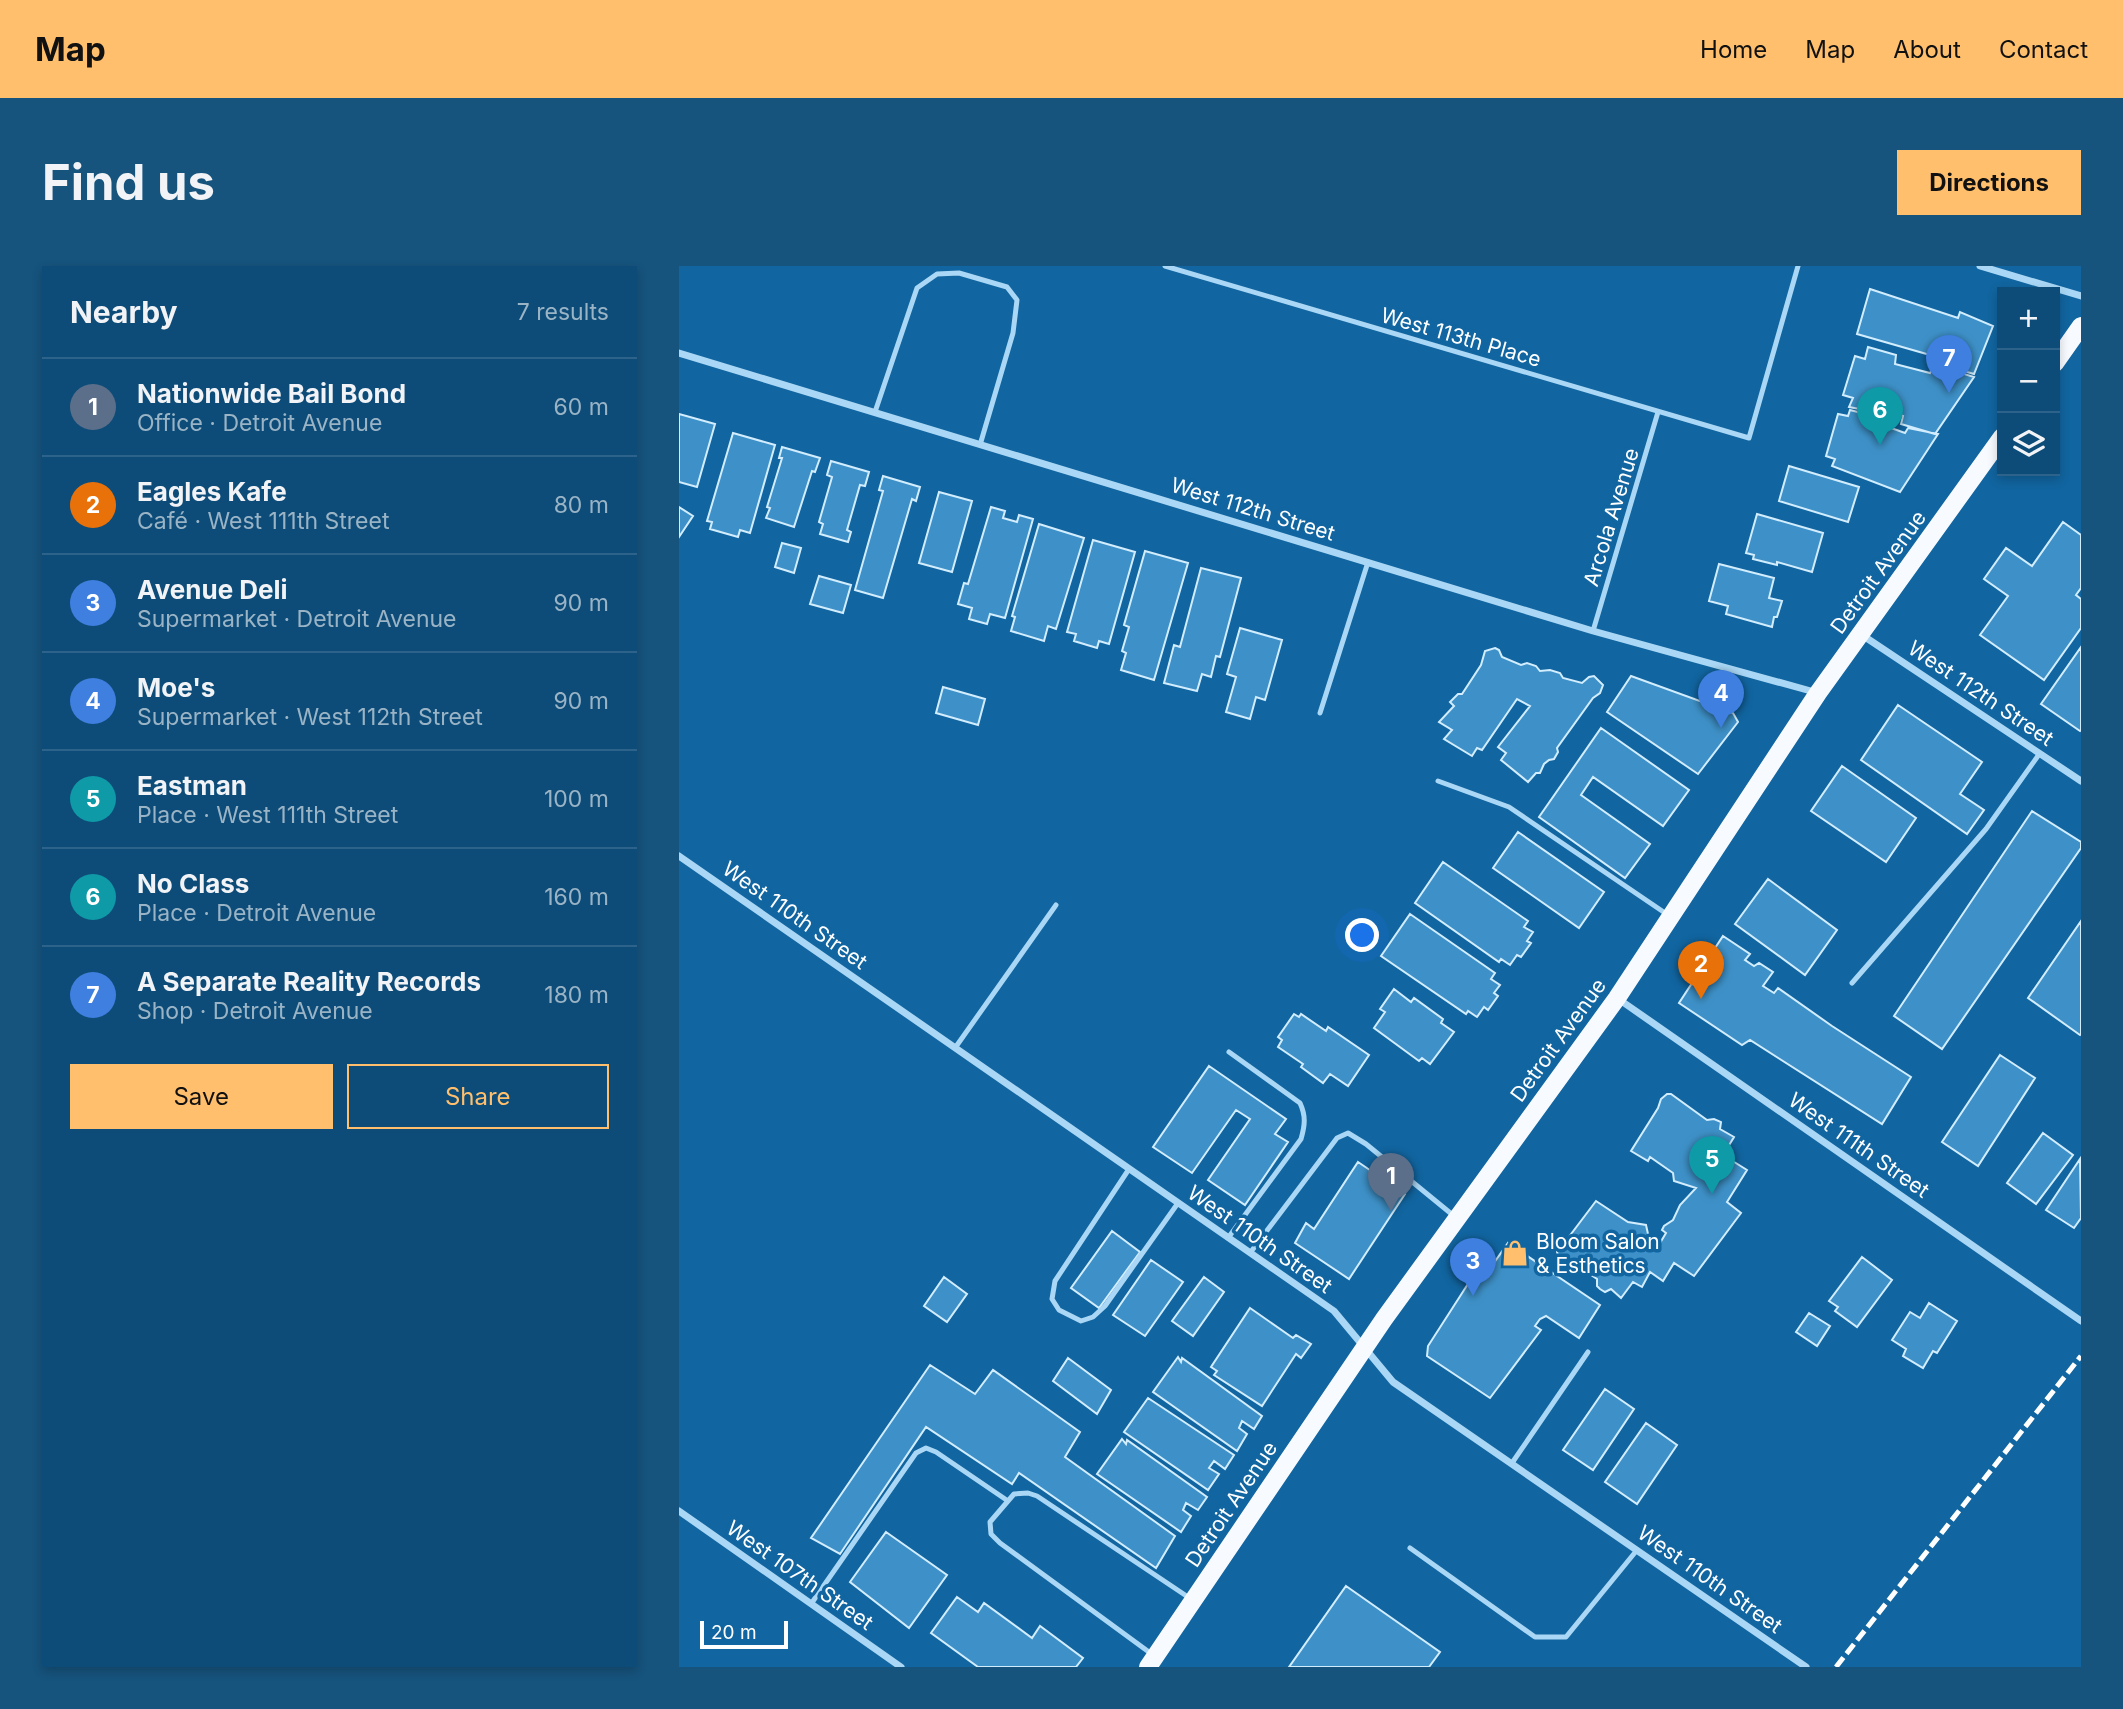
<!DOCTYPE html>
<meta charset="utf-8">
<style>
:root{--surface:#0d4c78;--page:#16537d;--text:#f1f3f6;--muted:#9ab4c6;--line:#2d638a;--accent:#ffbf6d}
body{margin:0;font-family:Inter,sans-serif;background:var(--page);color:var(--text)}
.controls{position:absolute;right:21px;top:21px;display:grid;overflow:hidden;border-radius:0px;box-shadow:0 4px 10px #0003}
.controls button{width:63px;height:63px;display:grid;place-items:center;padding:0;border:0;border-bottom:2px solid var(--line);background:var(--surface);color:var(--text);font:35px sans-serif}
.scale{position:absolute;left:21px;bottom:18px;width:88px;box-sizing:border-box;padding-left:7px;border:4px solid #fff;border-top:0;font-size:19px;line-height:24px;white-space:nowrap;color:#fff;-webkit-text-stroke:5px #1165a0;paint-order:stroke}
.you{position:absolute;left:684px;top:670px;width:24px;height:24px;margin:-18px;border:5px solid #fff;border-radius:50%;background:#1a73e8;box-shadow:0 0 0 10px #1a73e833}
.badge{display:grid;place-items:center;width:46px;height:46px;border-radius:50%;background:var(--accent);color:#fff;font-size:23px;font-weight:700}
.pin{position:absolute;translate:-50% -58px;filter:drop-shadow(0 2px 4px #0008)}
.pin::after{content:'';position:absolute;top:37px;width:24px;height:21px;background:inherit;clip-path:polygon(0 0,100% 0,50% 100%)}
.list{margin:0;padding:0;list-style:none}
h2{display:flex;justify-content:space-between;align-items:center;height:91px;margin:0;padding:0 28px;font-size:30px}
h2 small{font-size:23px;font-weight:400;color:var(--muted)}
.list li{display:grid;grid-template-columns:46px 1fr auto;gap:21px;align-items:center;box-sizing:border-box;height:98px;padding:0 28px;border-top:2px solid var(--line)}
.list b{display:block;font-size:26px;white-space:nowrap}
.list p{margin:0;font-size:23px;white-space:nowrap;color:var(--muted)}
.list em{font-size:23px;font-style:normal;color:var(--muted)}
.actions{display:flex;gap:14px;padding:21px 28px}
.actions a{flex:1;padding:16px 0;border:2px solid var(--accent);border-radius:0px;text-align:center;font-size:24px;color:var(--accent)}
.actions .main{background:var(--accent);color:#111}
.icon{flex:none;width:38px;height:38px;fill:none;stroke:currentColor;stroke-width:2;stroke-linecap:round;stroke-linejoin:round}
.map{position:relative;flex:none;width:1402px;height:1401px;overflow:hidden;border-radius:0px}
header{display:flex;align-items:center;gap:42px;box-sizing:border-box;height:98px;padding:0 35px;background:var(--accent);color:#111}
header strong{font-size:33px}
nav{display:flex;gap:38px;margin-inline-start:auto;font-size:24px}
.intro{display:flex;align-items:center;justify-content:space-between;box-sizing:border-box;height:168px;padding:0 42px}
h1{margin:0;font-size:49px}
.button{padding:18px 32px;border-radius:0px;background:var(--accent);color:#111;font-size:24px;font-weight:700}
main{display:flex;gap:42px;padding:0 42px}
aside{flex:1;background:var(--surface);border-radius:0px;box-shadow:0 4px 10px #0003}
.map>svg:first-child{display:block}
.building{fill:#3e91c8;stroke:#d2edfe;stroke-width:2}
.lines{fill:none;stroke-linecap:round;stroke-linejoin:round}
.lane{stroke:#a9d7f5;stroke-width:5}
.street{stroke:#a9d7f5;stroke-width:7}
.primary{stroke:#f7fbff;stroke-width:18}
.rail{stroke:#fff;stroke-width:5;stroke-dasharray:12 5;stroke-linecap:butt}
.labels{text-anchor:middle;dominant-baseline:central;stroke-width:7;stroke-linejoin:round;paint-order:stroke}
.street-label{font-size:21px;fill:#fff;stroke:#1165a0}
.poi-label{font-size:21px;fill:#fff;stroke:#1165a0;text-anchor:start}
</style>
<header>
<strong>Map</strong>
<nav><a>Home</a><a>Map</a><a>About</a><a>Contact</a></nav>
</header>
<div class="intro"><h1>Find us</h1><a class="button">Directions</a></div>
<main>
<aside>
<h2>Nearby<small>7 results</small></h2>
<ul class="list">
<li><span class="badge" style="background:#5c6f8a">1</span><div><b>Nationwide Bail Bond</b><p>Office · Detroit Avenue</p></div><em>60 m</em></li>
<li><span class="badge" style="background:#e8710a">2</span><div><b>Eagles Kafe</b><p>Café · West 111th Street</p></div><em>80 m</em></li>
<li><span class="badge" style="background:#3f7fe0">3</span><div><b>Avenue Deli</b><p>Supermarket · Detroit Avenue</p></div><em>90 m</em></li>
<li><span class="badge" style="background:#3f7fe0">4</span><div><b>Moe's</b><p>Supermarket · West 112th Street</p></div><em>90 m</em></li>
<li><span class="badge" style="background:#0f9aa8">5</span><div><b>Eastman</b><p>Place · West 111th Street</p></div><em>100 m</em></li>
<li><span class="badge" style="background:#0f9aa8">6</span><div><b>No Class</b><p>Place · Detroit Avenue</p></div><em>160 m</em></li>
<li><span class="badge" style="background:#3f7fe0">7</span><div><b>A Separate Reality Records</b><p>Shop · Detroit Avenue</p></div><em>180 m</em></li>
</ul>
<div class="actions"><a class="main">Save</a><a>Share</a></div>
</aside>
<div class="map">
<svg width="1402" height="1401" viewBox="0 0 1402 1401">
<rect width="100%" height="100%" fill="#1165a0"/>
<path class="building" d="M1191,23L1279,52L1281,46L1314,60L1295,108L1257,97L1258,91L1178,68Z
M1189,81L1217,89L1216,98L1251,107L1256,99L1295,111L1256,168L1222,158L1224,150L1201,143V147L1170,141L1174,132L1164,129L1176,90L1186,93Z
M1171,144L1202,152L1201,158L1226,167L1229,162L1259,168L1221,226L1153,200L1156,193L1147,190L1159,148L1169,150Z
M0,148L36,158L18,221L0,216Z
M54,167L96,179L71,267L61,264L59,271L31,263L33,256L28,255Z
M103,181L141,192L136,206L133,205L115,261L87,252L91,242L88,241L103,192H100Z
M152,195L190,206L186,220L181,219L168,264L172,266L169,276L141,268L144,258L140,256L153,211L148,209Z
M1110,200L1180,221L1169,256L1100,235Z
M204,210L241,221L237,235L233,233L204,332L176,324L204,225L200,224Z
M260,226L293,235L273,306L240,297Z
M0,241L14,250L0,271Z
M312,241L326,245L324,252L338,256L340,249L354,253L326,352L311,348L308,358L290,353L293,342L279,338L285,317L289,318Z
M1078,248L1144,267L1133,306L1098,296V299L1074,293L1075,289L1067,287Z
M1384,256L1402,269V322L1397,329L1402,333V362L1365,414L1301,369L1329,330L1305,313L1327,282L1353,300Z
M360,258L405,272L377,363L369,360L365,375L332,365L336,351L333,350Z
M414,274L456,286L430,378L420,375L418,382L395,375L397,368L388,366Z
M103,277L122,282L115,307L96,301Z
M466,285L509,297L475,414L442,404L447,387L443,385L450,361L445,359Z
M1040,298L1095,312L1090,332L1103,335L1098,351H1095L1093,361L1047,348L1049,340L1030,335Z
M522,302L562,312L541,391L537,390L532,411L523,408L518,425L485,417L495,379L501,381Z
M140,310L172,319L164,347L131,338Z
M561,362L603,374L586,434L577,431L571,453L547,446L557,411L548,408Z
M1402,381V464L1401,465L1362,438Z
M816,382L820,384L823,391L842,399L848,397L857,400L861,405L871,404L881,407L884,412L903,417L910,411L915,410L924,419L921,427L914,432L878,482L879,486L875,493L870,494L865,498L861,507H857L849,516L822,494L827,487L819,481L851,440L838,433L803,484L798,482L793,490L765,473L773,464L760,456L775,440L771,436L779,428H783L802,399L806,385Z
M952,410L1054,447L1059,456L1019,508L928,446Z
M264,421L306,433L299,459L257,447Z
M1219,439L1303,496L1281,528L1305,544L1288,568L1182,494Z
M922,462L1010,524L984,560L914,511L902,529L971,578L946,612L860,551Z
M1163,500L1237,552L1207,596L1132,545Z
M1353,545L1402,576V582L1263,783L1215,750Z
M839,566L925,626L900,662L814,602Z
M764,596L849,655L845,661L854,666L848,675L852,677L842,691L838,689L831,699L822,693L820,696L736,637Z
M1089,613L1158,664L1126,709L1056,658Z
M731,648L816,707L812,713L821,719L815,727L819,730L809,744L805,741L798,751L789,745L787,748L702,690Z
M1402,655V768L1401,769L1349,732Z
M1044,670L1071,688L1066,694L1075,700L1080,697L1094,706L1084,720L1095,727L1099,722L1153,760L1232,811L1203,858L1071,774L1063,779L1000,737Z
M715,723L732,736L735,732L764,753L762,757L775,766L751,798L743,792L740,795L695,762L706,746L701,743Z
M615,748L620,751L622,748L647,765L649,761L690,789L669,820L651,808L644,817L622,801L624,798L599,781L603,774L599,771Z
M1321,789L1356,812L1299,900L1263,876Z
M530,800L607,853L596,868L609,876L566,939L529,914L571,853L557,844L513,907L474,881Z
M988,828H992L1028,854L1035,853L1042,856L1041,863L1055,871L1044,889L1068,904L1048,936L1062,947L1015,1010L995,997L984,1015L971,1006L963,1021L954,1016L942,1032L932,1023L926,1026L921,1023L918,1020V1013L888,993L886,994L880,992L878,986L879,979L880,976H886L917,935L949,956L967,959L969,968L981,977L987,967L983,964L985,960L994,954L1001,939L1017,922L995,915L994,907L971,891L969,895L952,885L979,842L982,833Z
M1364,867L1394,889L1357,938L1328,917Z
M1401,893L1402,952L1395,962L1367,944Z
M679,896L726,928L670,1013L616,977L627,957L635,963Z
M433,965L461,986L420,1042L392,1022Z
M829,977L921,1039L900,1072L867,1050L861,1053L856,1060L862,1064L811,1132L748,1090L749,1080L796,1007L805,1011Z
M1183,991L1213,1014L1178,1061L1156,1045L1159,1041L1150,1035Z
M472,994L504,1016L466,1070L434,1049Z
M265,1011L288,1028L268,1056L245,1040Z
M525,1011L545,1026L514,1070L493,1055Z
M1250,1037L1278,1055L1258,1087L1254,1085L1244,1102L1224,1090L1227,1083L1213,1074L1231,1046L1241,1052Z
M571,1042L614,1072L617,1069L632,1078L622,1092L617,1088L583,1140L535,1109L538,1105L532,1101Z
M1130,1047L1151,1060L1138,1080L1117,1066Z
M499,1091L502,1096L503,1092L583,1150L575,1163L563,1155L560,1162L568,1168L558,1185L474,1126Z
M389,1092L432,1124L418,1148L374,1115Z
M251,1099L296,1128L314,1104L401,1166L386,1191L496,1270L477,1302L340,1207L333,1218L247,1161L161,1288L132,1272Z
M926,1123L955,1143L914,1204L884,1184Z
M469,1132L555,1189L546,1203L535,1195L530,1202L540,1208L529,1224L445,1166Z
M967,1157L998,1179L958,1238L926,1216Z
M443,1173L447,1178L448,1174L528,1231L519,1244L507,1237L504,1244L512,1250L502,1266L418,1208Z
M207,1266L268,1309L230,1362L171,1316Z
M667,1320L761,1386L750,1401H610Z
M278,1331L299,1346L305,1337L353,1372L361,1360L404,1392L397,1401H299L252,1367Z"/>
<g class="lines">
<path class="lane" d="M486,0L1070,172L1119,0
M196,146L238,22L258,8L280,7L328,21L338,34L334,67L301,179
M914,365L979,146
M641,447L689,296
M759,515L830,541L989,649
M1173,717L1307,563L1361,487
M276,782L377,639
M450,903L376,1015L373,1033L380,1044L402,1055L414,1051L426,1040L499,937
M549,972L622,873C626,859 627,850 621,837L550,786
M571,987L658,872L669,867L687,878L775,950
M833,1197L909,1086
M731,1282L856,1371H887L958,1284
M132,1338L237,1187L247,1182L257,1186L329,1235
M474,1389L321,1277L312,1268L311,1256L335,1228L349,1227L358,1230L512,1333"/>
<path class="street" d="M1301,0L1402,30
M0,87L914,365L1139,427
M1183,369L1402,515
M0,590L655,1045L714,1116L1127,1401
M938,732L1402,1055
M0,1245L222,1401"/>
<path class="primary" d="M1376,97L1402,60
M469,1401L705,1053L938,732L1139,427L1323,171"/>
<path class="rail" d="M1157,1401L1402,1090"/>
</g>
<defs>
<g id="shop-bare" transform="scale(2.1)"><path d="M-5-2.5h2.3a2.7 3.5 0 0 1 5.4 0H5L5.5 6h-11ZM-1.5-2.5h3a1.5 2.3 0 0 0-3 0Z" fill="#ffbf6d" stroke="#1165a0" stroke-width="2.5" paint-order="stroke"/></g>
</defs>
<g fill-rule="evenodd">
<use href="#shop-bare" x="836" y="987"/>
</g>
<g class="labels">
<g class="street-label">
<text transform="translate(782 71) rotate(16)">West 113th Place</text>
<text transform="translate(574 243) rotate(17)">West 112th Street</text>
<text transform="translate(932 251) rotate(-73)">Arcola Avenue</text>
<text transform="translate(1199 306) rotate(-54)">Detroit Avenue</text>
<text transform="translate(1302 427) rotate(34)">West 112th Street</text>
<text transform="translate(116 649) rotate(35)">West 110th Street</text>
<text transform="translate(879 774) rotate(-54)">Detroit Avenue</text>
<text transform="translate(1180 879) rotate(35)">West 111th Street</text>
<text transform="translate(581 973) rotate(35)">West 110th Street</text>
<text transform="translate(552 1238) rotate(-56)">Detroit Avenue</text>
<text transform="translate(121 1309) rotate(35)">West 107th Street</text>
<text transform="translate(1031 1313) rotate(35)">West 110th Street</text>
</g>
<g class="poi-label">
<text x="857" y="975">Bloom Salon<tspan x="857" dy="24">&amp; Esthetics</tspan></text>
</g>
</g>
</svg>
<div class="controls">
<button>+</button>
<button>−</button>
<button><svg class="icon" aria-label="layers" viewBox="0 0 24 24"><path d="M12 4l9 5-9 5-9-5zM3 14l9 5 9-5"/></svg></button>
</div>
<div class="scale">20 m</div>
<div class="you"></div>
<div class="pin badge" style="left:712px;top:945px;background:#5c6f8a">1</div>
<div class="pin badge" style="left:1022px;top:733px;background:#e8710a">2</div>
<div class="pin badge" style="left:794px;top:1030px;background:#3f7fe0">3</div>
<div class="pin badge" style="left:1042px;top:462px;background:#3f7fe0">4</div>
<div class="pin badge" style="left:1033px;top:928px;background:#0f9aa8">5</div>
<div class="pin badge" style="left:1201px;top:179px;background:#0f9aa8">6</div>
<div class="pin badge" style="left:1270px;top:127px;background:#3f7fe0">7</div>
</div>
</main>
